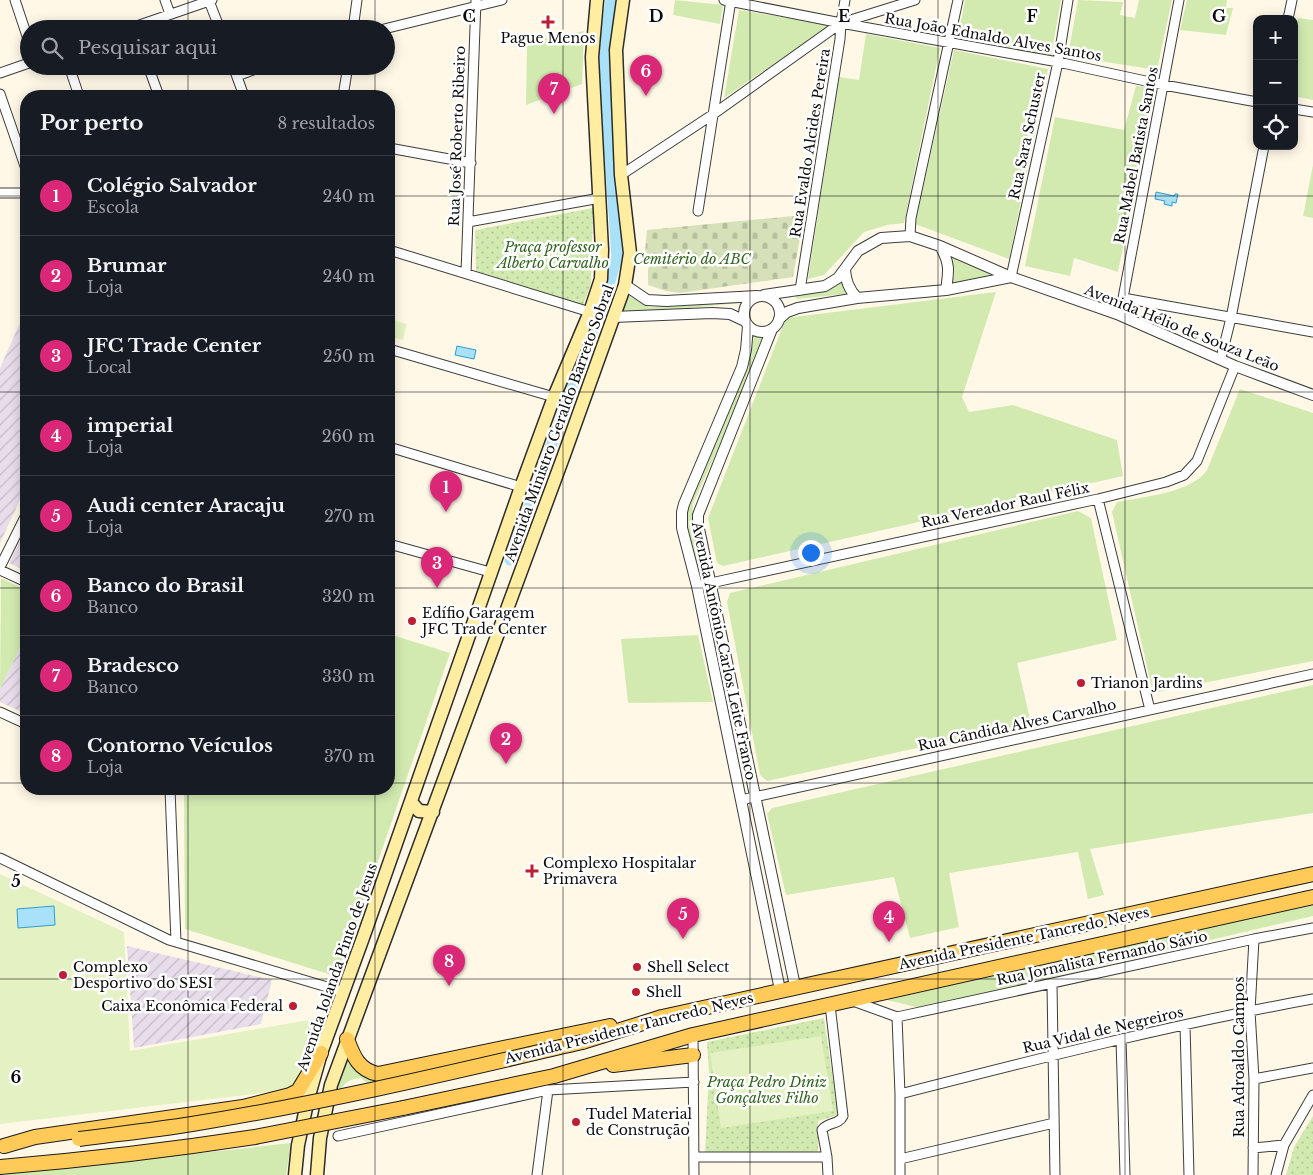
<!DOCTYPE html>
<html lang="pt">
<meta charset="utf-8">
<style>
:root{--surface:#171b24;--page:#20242c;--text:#f1f3f6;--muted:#9ea1a6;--line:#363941;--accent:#db2777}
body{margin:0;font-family:"Libre Baskerville",serif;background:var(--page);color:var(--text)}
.controls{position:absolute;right:15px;top:15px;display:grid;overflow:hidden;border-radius:10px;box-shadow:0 2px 12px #0003}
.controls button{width:45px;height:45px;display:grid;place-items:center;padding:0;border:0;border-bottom:1px solid var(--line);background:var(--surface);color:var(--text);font:25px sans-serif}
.you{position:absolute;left:810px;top:552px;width:18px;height:18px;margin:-12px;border:4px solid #fff;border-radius:50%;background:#1a73e8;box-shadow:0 0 0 8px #1a73e833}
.badge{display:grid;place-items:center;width:32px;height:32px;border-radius:50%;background:var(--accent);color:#fff;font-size:16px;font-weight:700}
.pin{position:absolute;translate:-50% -41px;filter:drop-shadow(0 1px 2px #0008)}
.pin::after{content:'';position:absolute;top:26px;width:18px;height:15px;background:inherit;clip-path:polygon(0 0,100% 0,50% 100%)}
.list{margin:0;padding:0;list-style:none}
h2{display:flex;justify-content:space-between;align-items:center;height:65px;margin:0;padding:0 20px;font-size:21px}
h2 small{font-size:16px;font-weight:400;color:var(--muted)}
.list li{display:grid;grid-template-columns:32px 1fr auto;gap:15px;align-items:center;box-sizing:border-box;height:80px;padding:0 20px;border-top:1px solid var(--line)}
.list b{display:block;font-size:19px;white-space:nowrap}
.list p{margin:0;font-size:16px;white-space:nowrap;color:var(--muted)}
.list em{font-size:16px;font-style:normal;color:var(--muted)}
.icon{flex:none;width:28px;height:28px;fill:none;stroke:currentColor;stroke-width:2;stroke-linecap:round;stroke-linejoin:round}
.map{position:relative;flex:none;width:1313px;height:1175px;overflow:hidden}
.search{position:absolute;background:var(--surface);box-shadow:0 2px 12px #0003;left:20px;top:20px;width:375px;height:55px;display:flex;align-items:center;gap:12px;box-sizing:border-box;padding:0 18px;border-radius:28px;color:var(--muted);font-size:19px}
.panel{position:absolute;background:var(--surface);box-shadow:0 2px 12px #0003;left:20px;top:90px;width:375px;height:705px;border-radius:20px}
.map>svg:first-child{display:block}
.industrial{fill:url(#industrial-furrows)}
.grass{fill:#d2eab0}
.cemetery{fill:url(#cemetery-stones)}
.park{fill:url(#park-dots)}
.pitch{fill:#e4f1c2}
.water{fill:#a9e1f8;stroke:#2e9dd2}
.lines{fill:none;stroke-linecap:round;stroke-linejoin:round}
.canal{stroke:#a9e1f8;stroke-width:11}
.minor-casing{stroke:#3d3d3d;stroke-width:11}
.tertiary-casing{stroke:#3d3d3d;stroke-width:12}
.secondary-casing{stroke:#2c2c2c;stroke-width:15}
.primary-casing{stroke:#1b1b1b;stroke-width:16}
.minor{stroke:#fff;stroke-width:9}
.tertiary{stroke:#fff;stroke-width:10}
.secondary{stroke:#ffeea2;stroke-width:12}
.primary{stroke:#ffca57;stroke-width:14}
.primary-bridge-casing{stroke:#1b1b1b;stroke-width:16;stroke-linecap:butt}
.primary-bridge{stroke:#ffca57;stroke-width:14}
.grid{fill:none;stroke:#0a0a0a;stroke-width:1;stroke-opacity:0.55}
.poi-dot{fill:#be1e31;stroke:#fff;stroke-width:2}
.labels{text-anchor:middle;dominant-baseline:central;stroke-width:5;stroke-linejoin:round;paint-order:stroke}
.street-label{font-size:14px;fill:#0a0a0a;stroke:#fff}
.poi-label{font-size:14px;fill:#0a0a0a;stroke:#fff;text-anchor:start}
.park-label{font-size:14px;font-style:italic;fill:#2e6319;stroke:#fff}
.grid-label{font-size:16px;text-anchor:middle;font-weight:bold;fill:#0a0a0a;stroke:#fff;stroke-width:5;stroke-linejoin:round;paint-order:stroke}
</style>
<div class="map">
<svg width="1313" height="1175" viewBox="0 0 1313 1175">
<defs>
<pattern id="industrial-furrows" width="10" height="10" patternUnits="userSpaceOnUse" patternTransform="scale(1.25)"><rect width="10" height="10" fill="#e8ddea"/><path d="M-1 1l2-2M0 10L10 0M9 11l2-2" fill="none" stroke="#c6bcc7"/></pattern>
<pattern id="cemetery-stones" width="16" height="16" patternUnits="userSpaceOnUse" patternTransform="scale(1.25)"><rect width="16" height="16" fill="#d6e0b9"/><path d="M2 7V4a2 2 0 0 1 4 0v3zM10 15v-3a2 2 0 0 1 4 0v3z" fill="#b6bf9e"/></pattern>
<pattern id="park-dots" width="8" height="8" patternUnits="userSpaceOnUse" patternTransform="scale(1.25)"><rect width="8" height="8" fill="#d2eab0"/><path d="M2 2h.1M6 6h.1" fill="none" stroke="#b3c796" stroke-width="1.8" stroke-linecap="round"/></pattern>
</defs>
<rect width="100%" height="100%" fill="#fff8e7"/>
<path class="industrial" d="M26,309V487L0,543V368Z
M26,530V571L9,563Z
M26,635V714L0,702V689Z
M127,946L272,980L261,1024L134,1048Z"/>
<path class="grass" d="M675,0L723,5L720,24L673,15Z
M965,0H1061L1051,56L958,37Z
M1078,0L1123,2L1120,15L1135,18L1139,0H1172L1157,70L1068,56Z
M1187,0H1227L1226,8H1233L1226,35L1180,30Z
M739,10L827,24L829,28L788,54L724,98Z
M1298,18L1313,20V100L1294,96V36Z
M584,31L582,84L526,105L527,46L533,44L534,41Z
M866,34L940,48L904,223L887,225L864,232L824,275L808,279L839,77L859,80Z
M954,50L1048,69L1009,259L915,224Z
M1136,86L1155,88L1118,272L1074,258L1070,276L1025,266L1055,117L1124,130Z
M1313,165V218L1303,216Z
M949,253L998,279L951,285C957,274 954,263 949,253Z
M842,281L846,294L797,299L794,295Z
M996,292L962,397L969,412L1013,405L1117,440L1123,476L723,566L717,563L708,518L786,318Z
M625,293L649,307L679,306L739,298L740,303L617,315Z
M749,331L767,333L729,424L693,504L692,528L704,570L697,572L691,555L684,514L745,367Z
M1240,389L1313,413V661L1158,692L1152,689L1112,512L1117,502C1145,496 1190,494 1207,470Z
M1078,511L1091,518L1117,640L1017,663L1031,723L767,781L760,775L727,602L730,593Z
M1,578L26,590V635L0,689Z
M389,634L450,653L338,977L185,929L184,789H389Z
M698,635L713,702L628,703L621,639Z
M1313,685V813L1090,849L1104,895L1088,899L1078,852L949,873L959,927L910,938L894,877L786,895L767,814L772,808Z
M1313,903V916L920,1008L887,1000Z
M348,1056L373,1078L375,1083L368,1084L361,1078C352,1079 346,1081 342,1088H338Z
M291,1143L286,1175H2Z"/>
<path class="cemetery" d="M804,215L793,277L680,293L666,291L648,285V269L652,262L651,257L645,252L647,230Z"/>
<path class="park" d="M593,208L591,284L583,305L476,271L475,230Z
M824,1018L838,1115L818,1121V1153H705L709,1073L707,1042Z
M1313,1116V1175H1286L1294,1147Z"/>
<path class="pitch" d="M389,319L407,324L403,340L389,336Z
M0,874L124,932L130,1051L321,1018L295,1089L0,1124Z
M821,1036L833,1111L721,1128L710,1053Z"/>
<path class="water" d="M1156,192L1174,196L1175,194H1178L1176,203L1172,202V206L1164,204L1165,201L1155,199Z
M457,346L476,350L474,359L455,355Z
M54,906L55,925L18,928L17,909Z"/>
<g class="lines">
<path class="canal" d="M510,560L608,288L617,257L603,53L611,0"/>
<g class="minor-casing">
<path id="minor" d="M15,0L29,42
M165,0L170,14
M724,0L841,23L1058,62L1164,85L1257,102
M209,1L220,29
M1288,19L1292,0
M128,29L212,0
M353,29L357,0
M384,29L502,0
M69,66L79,96
M148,66L159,96
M233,66L244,96
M0,73L29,63
M237,76L264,66
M0,94L26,169
M343,96L348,66
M1294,109L1313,112
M389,148L471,163
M621,175L712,115L841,23L915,0
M0,193H26
M698,211L731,0
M468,222L600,198
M910,236L911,218L958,0
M389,250L590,312
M466,273L476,0
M1011,277L1058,62L1068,0
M800,290L840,39L841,23L845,0
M1123,298L1313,332
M1117,314L1123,298L1179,0
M389,349L554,397
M1221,358L1231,318L1264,146
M389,447L521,487
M1098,499L1150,710
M389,544L490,572
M0,567L26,515
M0,570L26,582
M697,586L1098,499L1166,482L1184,475L1197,461L1235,366
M0,712L26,724
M170,789L176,942
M741,800L1313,674
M0,858L169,940L344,992
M1052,984L1055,1175
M853,1001L897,1017
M897,1017L1254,939L1313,928
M897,1017L900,1094V1175
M1185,1025L1189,1175
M693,1035L694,1175
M1121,1039L1125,1175
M1254,1079L1313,1068
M900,1094C1037,1059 1174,1024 1313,999
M338,1136L548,1090L694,1082
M1253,1148L1284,1145
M694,1157H827
M900,1159L1054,1123
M537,1175L548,1090
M828,1175L827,1157L822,1130C827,1122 839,1125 843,1116L830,1005
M1253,1175L1254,1079L1250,1011L1254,939
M1276,1175L1284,1145L1313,1095"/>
</g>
<g class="tertiary-casing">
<path id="tertiary" d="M940,246C950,263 949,270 946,290
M845,269C846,282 849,289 857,298
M625,285L647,300L666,301L757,296
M764,295L825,286L838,278L858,251L881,238L910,236L940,246L1011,277L1117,314L1235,366L1313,395
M744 314a18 18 0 1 1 36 0a18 18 0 1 1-36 0Z
M613,317L712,313L730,314L745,321
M779,319L787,312L798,308L857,298L946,290L1011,277
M748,326L746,350L742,367L684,504L682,512V528L697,586L780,990
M772,329L698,515V524L795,986"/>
</g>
<g class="secondary-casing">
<path id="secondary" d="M411,802L419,811L433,812
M295,1175L298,1145L308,1099L321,1053L364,935L521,487L554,397L590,312L601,279L602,250L592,57L597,0
M317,1175L320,1138L331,1085L564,455L625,285L630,253L621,175L616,50L623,0"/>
</g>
<g class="primary-casing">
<path id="primary" d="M347,1039C353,1055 358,1070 378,1074L610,1026
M582,1042L662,1017L1313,874
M613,1065L693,1055
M403,1108L554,1076L693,1035L1313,897
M4,1146L35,1137L243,1107L290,1095L298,1091L321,1053
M0,1167C85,1160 170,1150 255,1137"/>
</g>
<use href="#minor" class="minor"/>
<use href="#tertiary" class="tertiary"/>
<use href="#secondary" class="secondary"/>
<use href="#primary" class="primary"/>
<g class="primary-bridge-casing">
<path id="primary-bridge" d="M255,1137L403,1108
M79,1139C117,1134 155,1130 192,1124C323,1103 453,1072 582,1042"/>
</g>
<use href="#primary-bridge" class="primary-bridge"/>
</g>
<path class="grid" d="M188,0V29M375,0V29M563,0V1175M750,0V1175M938,0V1175M1125,0V1175M188,66V96M375,66V96M0,196H26M389,196H1313M0,392H26M389,392H1313M0,588H26M389,588H1313M0,783H26M389,783H1313M188,789V1175M375,789V1175M0,979H1313"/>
<g class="poi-dot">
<path d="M545.5 14.5h5v5h5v5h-5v5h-5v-5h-5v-5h5z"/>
<circle cx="412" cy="621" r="5"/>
<circle cx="1081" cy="683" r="5"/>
<path d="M529.5 863.5h5v5h5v5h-5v5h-5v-5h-5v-5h5z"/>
<circle cx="637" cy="967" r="5"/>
<circle cx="63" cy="975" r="5"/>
<circle cx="636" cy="992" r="5"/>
<circle cx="293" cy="1006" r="5"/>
<circle cx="576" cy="1122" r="5"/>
</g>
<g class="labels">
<g class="street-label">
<text transform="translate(993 37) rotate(10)">Rua João Ednaldo Alves Santos</text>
<text transform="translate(457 136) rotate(-88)">Rua José Roberto Ribeiro</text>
<text transform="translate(1027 136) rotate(-78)">Rua Sara Schuster</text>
<text transform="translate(810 143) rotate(-81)">Rua Evaldo Alcides Pereira</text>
<text transform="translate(1136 155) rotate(-79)">Rua Mabel Batista Santos</text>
<text transform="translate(1182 328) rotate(22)">Avenida Hélio de Souza Leão</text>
<text transform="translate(559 423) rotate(-70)">Avenida Ministro Geraldo Barreto Sobral</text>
<text transform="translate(1005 505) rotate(-12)">Rua Vereador Raul Félix</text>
<text transform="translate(724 651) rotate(78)">Avenida Antônio Carlos Leite Franco</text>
<text transform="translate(1017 725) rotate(-12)">Rua Cândida Alves Carvalho</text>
<text transform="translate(1024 938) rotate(-12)">Avenida Presidente Tancredo Neves</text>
<text transform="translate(1102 958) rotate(-12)">Rua Jornalista Fernando Sávio</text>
<text transform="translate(337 967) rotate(-71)">Avenida Iolanda Pinto de Jesus</text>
<text transform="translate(629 1028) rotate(-14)">Avenida Presidente Tancredo Neves</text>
<text transform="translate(1103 1030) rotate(-13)">Rua Vidal de Negreiros</text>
<text transform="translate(1239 1057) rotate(-90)">Rua Adroaldo Campos</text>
</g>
<g class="poi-label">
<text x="548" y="38" text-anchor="middle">Pague Menos</text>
<text x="422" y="613">Edífio Garagem<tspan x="422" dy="16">JFC Trade Center</tspan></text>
<text x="1091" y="683">Trianon Jardins</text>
<text x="543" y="863">Complexo Hospitalar<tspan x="543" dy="16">Primavera</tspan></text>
<text x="73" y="967">Complexo<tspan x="73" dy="16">Desportivo do SESI</tspan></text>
<text x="647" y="967">Shell Select</text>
<text x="646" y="992">Shell</text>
<text x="283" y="1006" text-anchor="end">Caixa Econômica Federal</text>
<text x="586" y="1114">Tudel Material<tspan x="586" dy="16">de Construção</tspan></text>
</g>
<g class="park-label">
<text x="553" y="247">Praça professor<tspan x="553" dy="16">Alberto Carvalho</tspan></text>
<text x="692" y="259">Cemitério do ABC</text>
<text x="767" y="1082">Praça Pedro Diniz<tspan x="767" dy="16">Gonçalves Filho</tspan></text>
</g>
</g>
<g class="grid-label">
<text x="469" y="22">C</text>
<text x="656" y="22">D</text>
<text x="844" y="22">E</text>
<text x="1032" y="22">F</text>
<text x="1219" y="22">G</text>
<text x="16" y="887">5</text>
<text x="16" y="1083">6</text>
</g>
</svg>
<div class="controls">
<button>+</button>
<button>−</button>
<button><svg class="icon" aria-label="locate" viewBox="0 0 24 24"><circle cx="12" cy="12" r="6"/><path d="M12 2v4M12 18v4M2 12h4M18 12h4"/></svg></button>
</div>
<div class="you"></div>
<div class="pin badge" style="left:446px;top:512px">1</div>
<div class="pin badge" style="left:506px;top:764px">2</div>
<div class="pin badge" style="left:437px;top:588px">3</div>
<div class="pin badge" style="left:889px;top:942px">4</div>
<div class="pin badge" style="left:683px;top:939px">5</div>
<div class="pin badge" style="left:646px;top:96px">6</div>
<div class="pin badge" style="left:554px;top:114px">7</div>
<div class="pin badge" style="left:449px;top:986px">8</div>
<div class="search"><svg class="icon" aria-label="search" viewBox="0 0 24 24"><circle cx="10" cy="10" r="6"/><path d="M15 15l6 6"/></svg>Pesquisar aqui</div>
<section class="panel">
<h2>Por perto<small>8 resultados</small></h2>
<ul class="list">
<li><span class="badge">1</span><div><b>Colégio Salvador</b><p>Escola</p></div><em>240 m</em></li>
<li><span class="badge">2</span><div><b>Brumar</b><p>Loja</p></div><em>240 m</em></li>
<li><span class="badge">3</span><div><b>JFC Trade Center</b><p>Local</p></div><em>250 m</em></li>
<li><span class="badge">4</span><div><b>imperial</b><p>Loja</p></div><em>260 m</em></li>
<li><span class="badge">5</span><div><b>Audi center Aracaju</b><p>Loja</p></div><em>270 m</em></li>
<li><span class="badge">6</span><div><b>Banco do Brasil</b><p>Banco</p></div><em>320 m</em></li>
<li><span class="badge">7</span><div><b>Bradesco</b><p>Banco</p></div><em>330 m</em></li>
<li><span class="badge">8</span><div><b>Contorno Veículos</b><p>Loja</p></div><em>370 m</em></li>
</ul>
</section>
</div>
